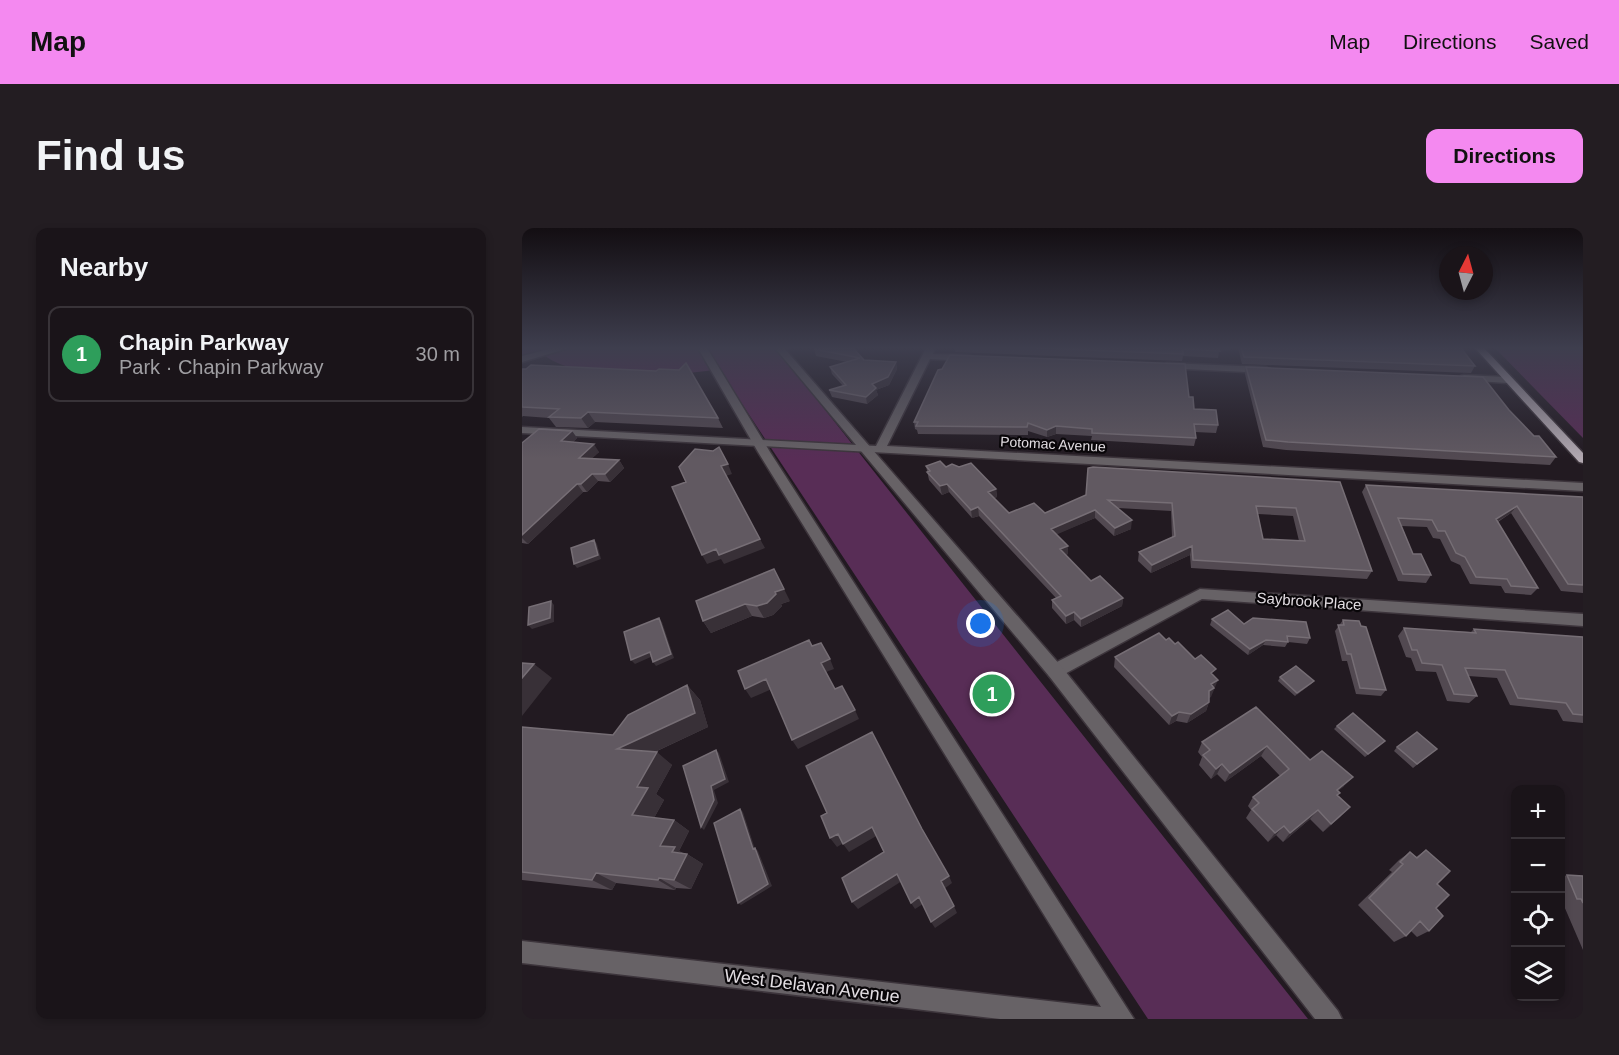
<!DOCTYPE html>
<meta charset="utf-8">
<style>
:root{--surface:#1a1419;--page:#231d22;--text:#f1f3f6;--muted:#9f9ea2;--line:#383338;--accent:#f489f0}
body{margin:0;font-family:Helvetica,sans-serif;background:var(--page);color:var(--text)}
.controls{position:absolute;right:18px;bottom:18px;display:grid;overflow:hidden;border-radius:12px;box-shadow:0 3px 9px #0003}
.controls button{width:54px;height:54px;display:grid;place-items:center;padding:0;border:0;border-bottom:2px solid var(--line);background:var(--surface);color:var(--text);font:30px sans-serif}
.compass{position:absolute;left:917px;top:18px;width:54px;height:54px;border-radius:50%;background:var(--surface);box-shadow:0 3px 9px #0003;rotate:6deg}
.you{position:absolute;left:459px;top:396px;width:21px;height:21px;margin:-15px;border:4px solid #fff;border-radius:50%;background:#1a73e8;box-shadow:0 0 0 9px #1a73e833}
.badge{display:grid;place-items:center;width:39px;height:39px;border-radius:50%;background:var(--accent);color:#fff;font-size:20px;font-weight:700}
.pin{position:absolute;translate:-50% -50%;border:3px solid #fff;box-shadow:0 2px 6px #0006}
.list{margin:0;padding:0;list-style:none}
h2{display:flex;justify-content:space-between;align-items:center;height:78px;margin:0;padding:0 24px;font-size:26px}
h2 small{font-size:20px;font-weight:400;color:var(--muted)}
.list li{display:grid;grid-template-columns:39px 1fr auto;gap:18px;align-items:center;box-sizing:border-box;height:96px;margin:0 12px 12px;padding:0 12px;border:2px solid var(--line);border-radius:12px}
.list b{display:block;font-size:22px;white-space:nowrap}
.list p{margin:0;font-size:20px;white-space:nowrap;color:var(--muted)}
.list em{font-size:20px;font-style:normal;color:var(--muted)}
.icon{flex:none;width:33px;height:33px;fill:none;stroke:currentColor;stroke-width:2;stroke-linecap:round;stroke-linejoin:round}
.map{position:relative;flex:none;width:1061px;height:791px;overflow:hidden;border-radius:12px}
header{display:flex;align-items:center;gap:36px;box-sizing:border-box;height:84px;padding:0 30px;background:var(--accent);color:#111}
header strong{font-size:28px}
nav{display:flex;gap:33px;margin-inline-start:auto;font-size:21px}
.intro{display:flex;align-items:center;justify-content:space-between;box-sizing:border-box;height:144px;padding:0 36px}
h1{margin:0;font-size:42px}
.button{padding:15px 27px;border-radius:12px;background:var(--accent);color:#111;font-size:21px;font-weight:700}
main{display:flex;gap:36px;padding:0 36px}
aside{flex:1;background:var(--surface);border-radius:12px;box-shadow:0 3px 9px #0003}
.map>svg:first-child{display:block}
.green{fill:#582d56}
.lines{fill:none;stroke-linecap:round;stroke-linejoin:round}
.minor-casing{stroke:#3d353c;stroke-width:3}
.tertiary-casing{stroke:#3d353c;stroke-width:3}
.primary-casing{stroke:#3d353c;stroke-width:3}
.minor{fill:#676266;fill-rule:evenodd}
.tertiary{fill:#676266;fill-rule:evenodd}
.primary{fill:#b2a9b1;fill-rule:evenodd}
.wall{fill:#524951;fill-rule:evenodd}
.shaded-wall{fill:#383037}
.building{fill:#615961;stroke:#766e75;stroke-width:1.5;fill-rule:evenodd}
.labels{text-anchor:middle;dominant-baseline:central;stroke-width:4.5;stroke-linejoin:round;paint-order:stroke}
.far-street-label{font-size:14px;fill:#e2dde2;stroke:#090609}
.street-label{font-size:15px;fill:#e2dde2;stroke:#090609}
.near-street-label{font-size:18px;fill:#e2dde2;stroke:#090609}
</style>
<header>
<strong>Map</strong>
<nav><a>Map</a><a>Directions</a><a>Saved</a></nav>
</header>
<div class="intro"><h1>Find us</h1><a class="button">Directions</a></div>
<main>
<aside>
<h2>Nearby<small></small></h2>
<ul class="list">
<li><span class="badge" style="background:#2e9e5b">1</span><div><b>Chapin Parkway</b><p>Park · Chapin Parkway</p></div><em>30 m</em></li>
</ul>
</aside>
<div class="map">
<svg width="1061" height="791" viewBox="0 0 1061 791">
<rect width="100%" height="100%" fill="#221a21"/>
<path class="green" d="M0,120H271L258,125L786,791H626L197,141C157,148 45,155 18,123L0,127Z
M973,120H1061V210Z"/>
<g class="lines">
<g class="minor-casing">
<path id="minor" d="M404,120H413L411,126L447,127L452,130L447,133L408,131L365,218L1061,255V263L0,205V199L354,218Z
M645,135L744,139L749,142L744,145L642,140L640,138Z
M942,147L985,149L990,152L985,155L939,152V148Z
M678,361L1061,386V398L680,371L539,448L533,450L527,448L525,443L527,438Z"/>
</g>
<g class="tertiary-casing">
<path id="tertiary" d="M31,120H47L0,134V128Z
M176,120H185L248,224L612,791H478L0,735V713L579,779L236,224Z
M253,120H262L539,438L816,783L820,791H793L527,448Z"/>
</g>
<g class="primary-casing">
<path id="primary" d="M953,120H962L1061,225V235L1057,234Z"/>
</g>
<use href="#minor" class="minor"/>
<use href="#tertiary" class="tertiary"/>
<use href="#primary" class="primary"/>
</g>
<path class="wall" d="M331,120L342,132L374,134L375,141L367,157L354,162L356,167L345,176L310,169L307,162L321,158L310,146L308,139L325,134L294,128L292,121Z
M433,120H713L697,124L696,130L661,128L660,133L433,124Z
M716,120H939L953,138L949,145L720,136Z
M724,139L987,182L1012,208L1034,229L1028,237L764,222L741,219L723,146Z
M0,141L196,190L201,200L73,194L66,200L34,199L27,190L1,188L0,189Z
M667,169L672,181L696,197L694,205L673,204L674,210L672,218L569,212L570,208L534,206L525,209L506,203V207L396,206L395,202L393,201L392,194Z
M50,203L55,210L51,214L77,224L69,231L97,232L102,240L88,254L76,253L65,264H61L6,316L0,315V215Z
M404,238L424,239L474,261L475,269L472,270L487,285H523L564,267L818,254L850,343L845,351L669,340L668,327L629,345L616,333L617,324L650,309L649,283L596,280L609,301L592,308L573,290L534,306L546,326L543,327L569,353L601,370L600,378L559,399L552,392L544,396L530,380V372L534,370L457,288L450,290L427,264L420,267L407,252ZM736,286L771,288L777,313L741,311Z
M844,257L1061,269V365L1039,363L989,285L976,294L1016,360L1009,367L983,365L979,358L948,356L938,337L929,333L918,311L911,310L905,299L879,298L891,326L909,347L904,355L876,353L840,264Z
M174,373H268L259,376L260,378L251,387L242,390L230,388L189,405L181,393Z
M690,391L722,396L788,410L785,416L766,414L763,419L741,417L726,427L688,397Z
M821,392L864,462L859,468L834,466L825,433H820L813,403Z
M882,400L949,404L952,401L1061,409V495L1041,493L1035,482L988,477L975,450L946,448L955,468L947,475L925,473L914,444L894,443L889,430L884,429L876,408Z
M644,412L653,416L673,431L692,448V461L687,470V474L684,483L665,495L654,493L647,497L592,439L593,429Z
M758,449L792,453L789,456L773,468L756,453Z
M165,457L178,472L186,499L133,524L150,537L134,566L142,572L132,590L152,592L167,603L157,623L161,625L165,626L181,636L169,661L154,660L153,662L94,655L90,662L0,652V499L91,507Z
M734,479L788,532L822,558L816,563V567L819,588L801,604L788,591L761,614L754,607L746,614L724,590L729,582L726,578L731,569L758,548L739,528L703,554L695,546L689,551L677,537L680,529L676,524L680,514Z
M815,498L863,513L843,529L812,501Z
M875,519L911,524L891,540L872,523Z
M904,622L915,656L914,680L907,703L895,709L889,703L884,708L872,714L836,677L870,644L867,642L877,632L888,624L894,629Z
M1045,647L1061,648V722L1042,678H1038V650Z"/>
<path class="shaded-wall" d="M696,120H713L697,124Z
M374,134L375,141L367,157L354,162L356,167L345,176L344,169L350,156Z
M66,184L73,194L66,200L59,190Z
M534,198V206L525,209V202Z
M50,203L55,210L44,220L39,213Z
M72,216L77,224L62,238L57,230Z
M97,232L102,240L88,254L83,246Z
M206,236L210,246L204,248L199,238Z
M70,246L76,253L65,264L59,256Z
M55,256L61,264L6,316L0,310V307Z
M425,256L427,264L420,267L418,258Z
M474,261L475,269L467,272L466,264Z
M995,278L989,285L968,298L974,291Z
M456,279L457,288L450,290L449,282Z
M573,282V290L529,309V301Z
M610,292L609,301L592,308L593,300Z
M238,311L243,320L202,336L199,331L185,336L180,327L194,321Z
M72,312L75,316L79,331L55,340L52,336Z
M546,318V326L538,329V321Z
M670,318L668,327L629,345L630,337Z
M252,341L268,373L259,376L260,378L251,387L242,390L235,378L253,364Z
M601,370L600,378L559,399V391Z
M29,373L32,377V394L10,401L6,397Z
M223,376L230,388L189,405L181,393Z
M552,384V392L544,396V388Z
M137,390L140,394L152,430L134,438L131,434Z
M744,412L741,417L726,427L728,421Z
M128,424L131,428L113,436L109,432Z
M308,431L312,441L304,444L299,435Z
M12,436L30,450L0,488V450Z
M244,451L250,461L229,470L223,461Z
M696,452L689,469L683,473L689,456Z
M792,453L789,456L773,468L775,465Z
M165,457L178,472L186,499L111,534L95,521Z
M687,474L684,483L665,495L669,486Z
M333,482L337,491L276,521L270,512Z
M657,484L654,493L647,497L650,488Z
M745,518L739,528L703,554L708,545Z
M194,522L197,525L207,554L192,562L196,575L182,602L179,599L189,558Z
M135,524L150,537L134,566L142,572L127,599L110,587L115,559Z
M700,536L695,546L689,551L694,541Z
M831,549L822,558L806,572L815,562Z
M828,579L819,588L801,604L809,596Z
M218,581L221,584L234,624L231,621Z
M796,582L788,591L761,614L768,605Z
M152,592L167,603L157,623L164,628L165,626L181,636L169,661L152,652L138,618Z
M762,598L754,607L746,614L753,605Z
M350,599L356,607L327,624L321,616Z
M316,606L323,614L315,619L308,610Z
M233,620L236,623L250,658L219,677L216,675Z
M74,645L94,655L90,662L70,652Z
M375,646L380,653L336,681L330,674Z
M427,648L430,655L422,661L419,653Z
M137,650L154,660L153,662L136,652Z
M397,669L401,676L393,681L389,675Z
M432,678L435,685L413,700L409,694Z"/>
<path class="building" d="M331,120L342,132L374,134L366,149L350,156L354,160L344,169L307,162L324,157L308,139L338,130L292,121Z
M515,120H697L698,123L661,121V126Z
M719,120H939L953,138L722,129Z
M428,127L663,136L667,169H671L672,181L694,182L696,197L672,196L674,210L570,205V201L534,198L525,202L506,195L505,199L394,198L396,194H392L416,142L420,141Z
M164,135L196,190L66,184L59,190L27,189L37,181L0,179V141H4L9,137L134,143L137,141L157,142Z
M724,139L961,149L987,182L1012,208H1017L1034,229L766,214L744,212Z
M17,201L50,203L39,213L72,216L57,230L97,232L83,246H70L59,256H55L0,307V215Z
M197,219L206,236L199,238L238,311L197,327L194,321L180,327L150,259L164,254L157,239L173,221L191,223Z
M418,233L424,239L430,236L437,239L449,235L474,261L466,264L487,285L512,275L523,285L564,267L566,240L571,239L818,254L850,343L671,332L670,318L630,337L617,324L653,308L650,275L586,272L610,292L593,300L573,282L529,301L546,318L538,321L569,353L578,348L601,370L559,391L552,384L544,388L530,372L539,368L456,279L449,282L425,256L418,258L405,244L408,243L404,238ZM734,278L774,280L783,313L741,311Z
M844,257L1061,269V357L1046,356L995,278L974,291L1016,360L989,358L985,351L954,349L943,329L934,325L923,303H916L910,292L876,290L891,326H899L909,347L881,346Z
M72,312L76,327L52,336L49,320Z
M252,341L262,361L253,364L254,366L245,375L235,378L223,376L181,393L174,373Z
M29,373L28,390L6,397L7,379Z
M706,382L722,396L731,390L784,394L788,410L765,408L766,414L744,412L728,421L690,391Z
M137,390L149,426L131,434L128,424L109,432L102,404Z
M821,392L837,393L839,398L844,399L864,462L838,460L829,426H825L816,397H822Z
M882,400L954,405L952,401L1061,409V487L1051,486L1044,475L996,470L983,442L943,440L955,468L932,466L920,437L900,435L895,422H890Z
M637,405L644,412L647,410L653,416L656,414L673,431L679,427L694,441L689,445L696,452L689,456L692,460L687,463V474L669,486L657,484L650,488L593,429Z
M287,412L290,418L299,415L308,431L299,435L313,461L320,458L333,482L270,512L244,451L223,461L216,443Z
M0,435L12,436L0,450Z
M774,438L792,453L775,465L758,449Z
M165,457L173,485L95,521L135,524L115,559L126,560L110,587L152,592L138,618L153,619L150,624L165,626L152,652L137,650L136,652L74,645L70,652L0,644V499L91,507L106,487Z
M734,479L788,532L800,523L831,549L815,562L818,565L815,567L828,579L809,596L796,582L768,605L762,598L753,605L730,581L737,575L731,569L767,541L745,518L708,545L700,536L694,541L681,527L688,522L680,514Z
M831,485L863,513L846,526L815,498Z
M350,504L400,601L427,648L419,653L432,678L409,694L397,669L389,675L375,646L330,674L320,650L362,624L350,599L321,616L316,606L308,610L299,588L305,585L284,538Z
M895,504L915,521L895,536L875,519Z
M194,522L203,551L189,558L192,572L179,599L161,538Z
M218,581L231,621L233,620L246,656L216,675L192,595Z
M904,622L928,643L915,656L927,667L914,680L921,688L907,703L898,693L884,708L847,670L881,636L878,634L888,624L895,630Z
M1045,647L1061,648V675L1059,671H1055Z"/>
<linearGradient id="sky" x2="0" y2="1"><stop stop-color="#130e12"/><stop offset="0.52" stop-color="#3e3e4e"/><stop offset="1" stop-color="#3e3e4e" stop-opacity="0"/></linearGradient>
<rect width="1061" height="231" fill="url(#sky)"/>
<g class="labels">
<g class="far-street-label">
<text transform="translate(531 216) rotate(3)">Potomac Avenue</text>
</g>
<g class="street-label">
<text transform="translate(787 373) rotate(4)">Saybrook Place</text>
</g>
<g class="near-street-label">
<text transform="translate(290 758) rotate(7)">West Delavan Avenue</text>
</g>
</g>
</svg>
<div class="controls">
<button>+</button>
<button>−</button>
<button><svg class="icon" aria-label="locate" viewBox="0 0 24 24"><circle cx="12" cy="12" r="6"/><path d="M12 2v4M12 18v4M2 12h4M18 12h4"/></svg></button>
<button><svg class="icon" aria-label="layers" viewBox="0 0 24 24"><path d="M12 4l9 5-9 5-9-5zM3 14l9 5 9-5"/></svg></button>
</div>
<svg class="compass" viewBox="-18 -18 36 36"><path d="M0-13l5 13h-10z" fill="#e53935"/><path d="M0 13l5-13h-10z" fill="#9f9ea2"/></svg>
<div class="you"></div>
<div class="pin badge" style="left:470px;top:466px;background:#2e9e5b">1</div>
</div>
</main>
